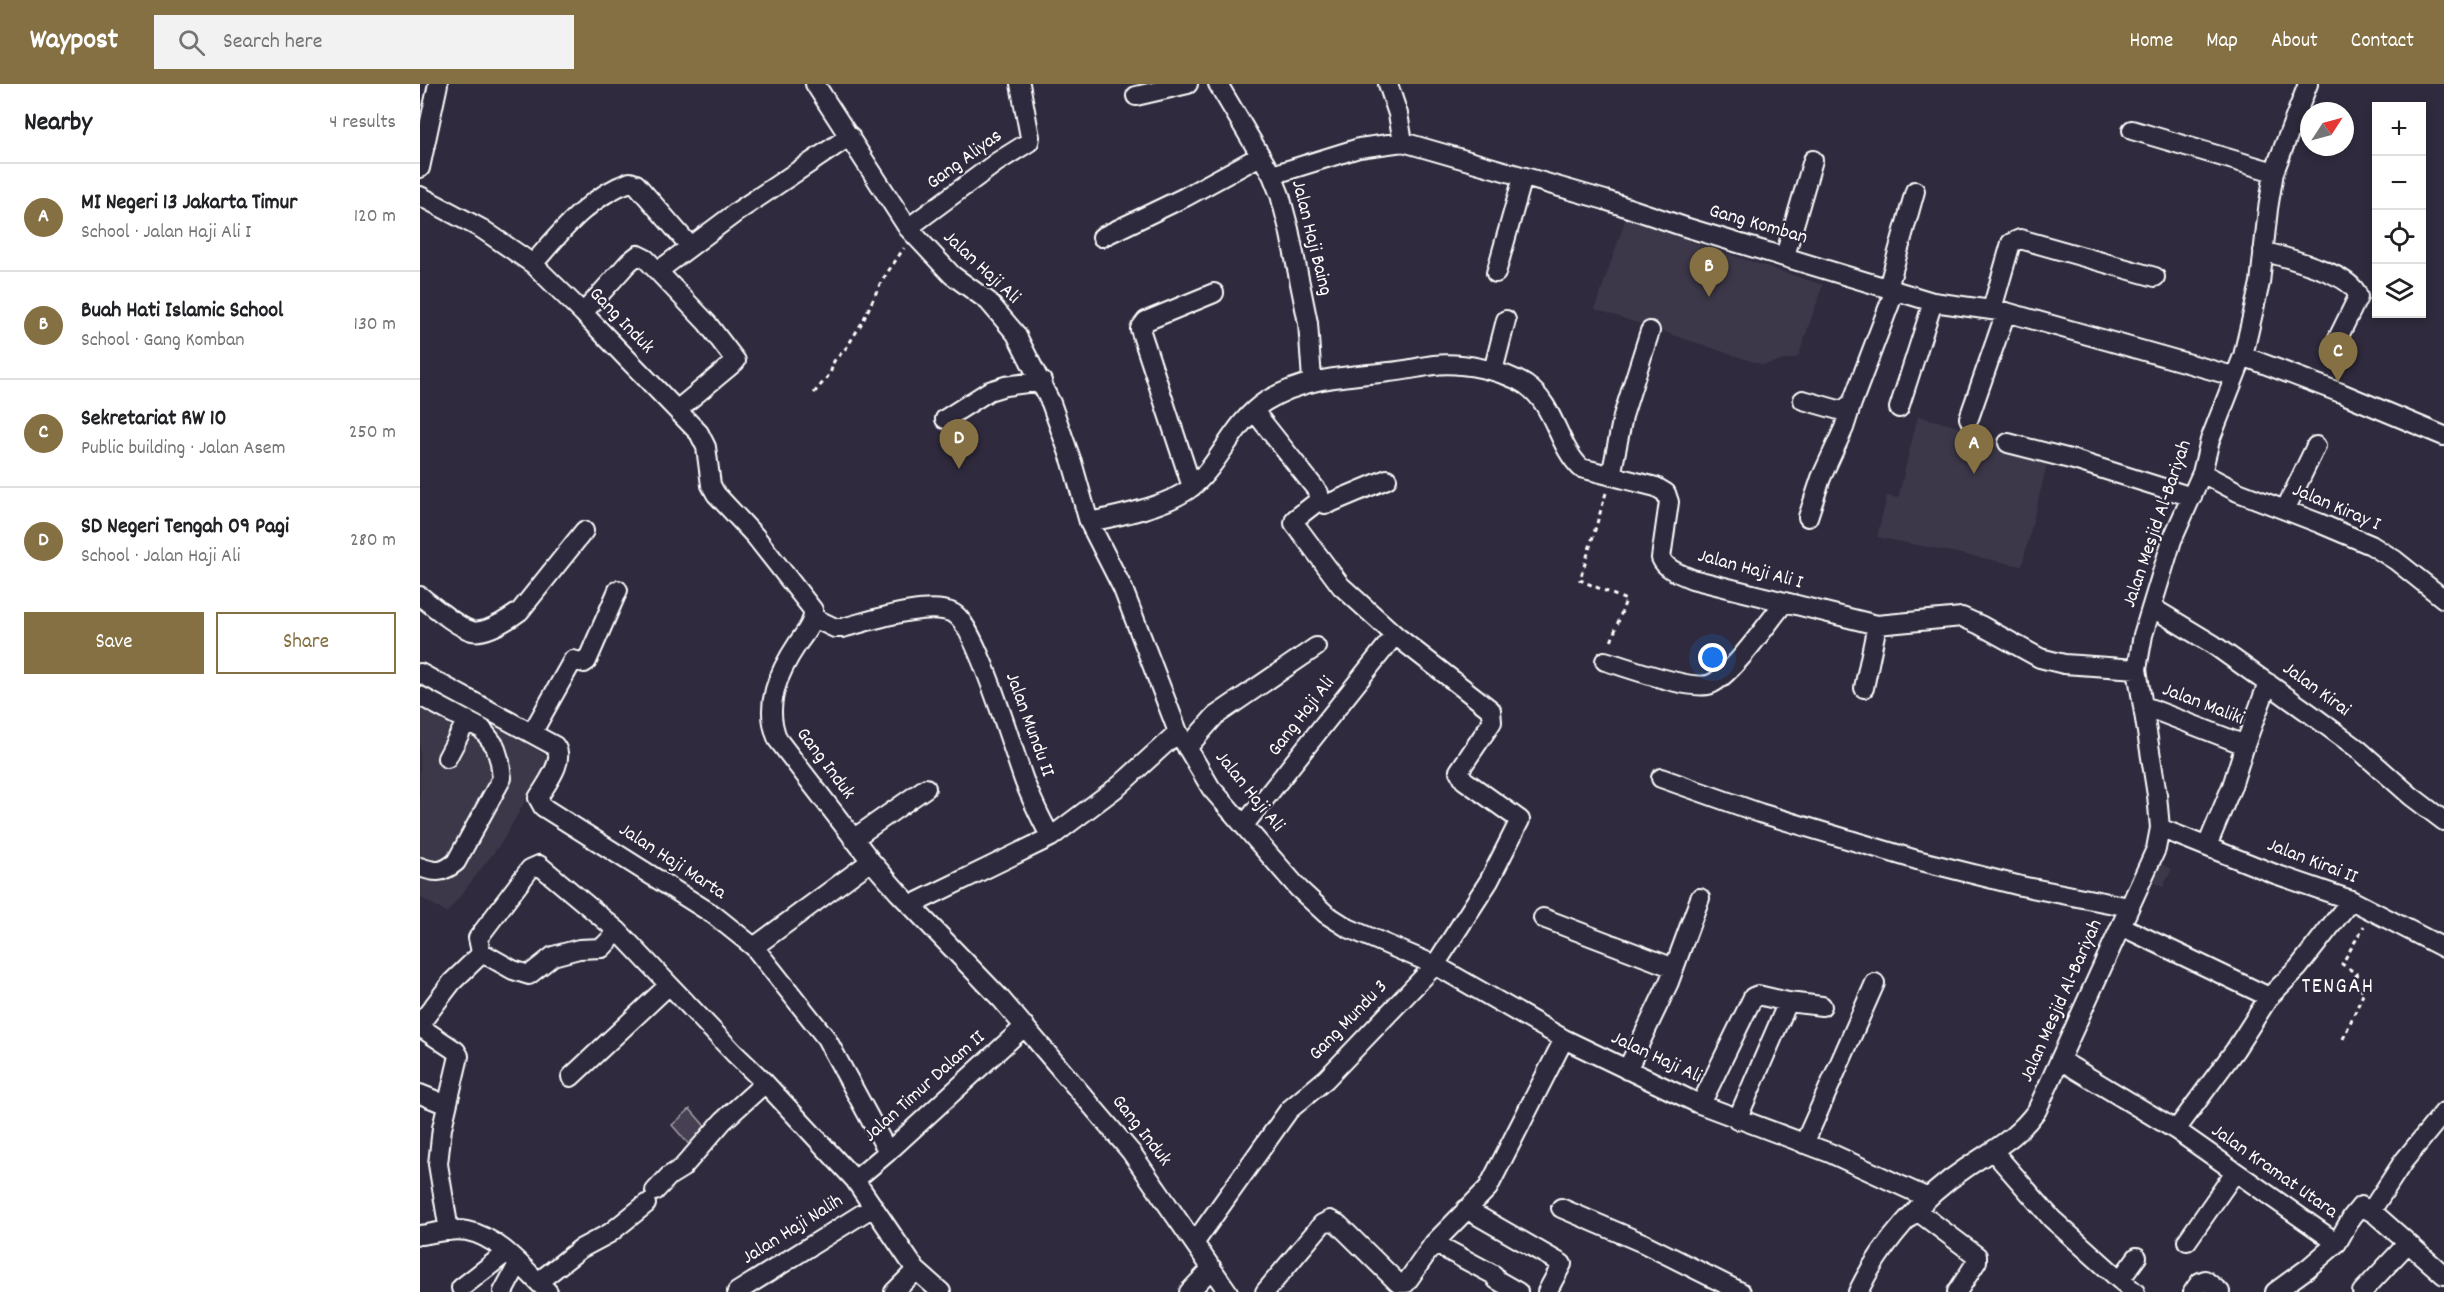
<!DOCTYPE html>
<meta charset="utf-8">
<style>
:root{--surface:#fff;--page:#f2f2f2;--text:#202124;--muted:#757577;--line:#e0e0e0;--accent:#847042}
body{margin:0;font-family:Dekko,sans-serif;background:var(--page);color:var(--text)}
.controls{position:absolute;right:18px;top:18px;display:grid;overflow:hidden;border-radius:0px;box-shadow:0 3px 9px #0003}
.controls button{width:54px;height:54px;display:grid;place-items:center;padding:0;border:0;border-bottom:2px solid var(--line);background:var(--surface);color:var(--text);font:30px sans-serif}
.compass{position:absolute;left:1880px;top:18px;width:54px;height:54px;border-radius:50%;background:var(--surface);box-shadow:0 3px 9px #0003;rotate:54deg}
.you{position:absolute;left:1293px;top:574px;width:21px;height:21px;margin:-15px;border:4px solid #fff;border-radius:50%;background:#1a73e8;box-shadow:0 0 0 9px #1a73e833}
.badge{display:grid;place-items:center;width:39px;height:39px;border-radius:50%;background:var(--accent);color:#fff;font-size:20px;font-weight:700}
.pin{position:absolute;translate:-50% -50px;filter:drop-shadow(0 2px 3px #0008)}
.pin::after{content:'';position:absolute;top:32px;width:21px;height:18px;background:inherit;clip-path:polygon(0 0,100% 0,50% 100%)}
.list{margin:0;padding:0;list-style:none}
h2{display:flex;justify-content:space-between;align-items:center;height:78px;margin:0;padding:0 24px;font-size:26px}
h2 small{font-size:20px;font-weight:400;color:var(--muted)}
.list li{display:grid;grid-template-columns:39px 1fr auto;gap:18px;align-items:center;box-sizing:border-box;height:108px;padding:0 24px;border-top:2px solid var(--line)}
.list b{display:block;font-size:22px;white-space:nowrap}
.list p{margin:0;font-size:20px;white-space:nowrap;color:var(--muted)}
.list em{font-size:20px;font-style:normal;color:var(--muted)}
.actions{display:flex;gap:12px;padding:18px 24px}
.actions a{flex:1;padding:14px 0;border:2px solid var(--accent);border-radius:0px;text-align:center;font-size:21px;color:var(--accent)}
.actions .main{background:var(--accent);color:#fff}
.icon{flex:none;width:33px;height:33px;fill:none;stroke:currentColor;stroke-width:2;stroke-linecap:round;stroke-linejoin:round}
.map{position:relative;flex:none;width:2024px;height:1208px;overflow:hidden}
header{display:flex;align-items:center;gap:36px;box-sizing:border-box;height:84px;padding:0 30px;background:var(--accent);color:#fff}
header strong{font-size:28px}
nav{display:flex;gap:33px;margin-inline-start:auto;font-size:21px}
.search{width:420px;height:54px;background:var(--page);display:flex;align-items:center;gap:15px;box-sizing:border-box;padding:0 21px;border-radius:0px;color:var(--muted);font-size:22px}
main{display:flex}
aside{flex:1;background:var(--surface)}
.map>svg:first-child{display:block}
.built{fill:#3c3749}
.green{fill:#464152;stroke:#a2a0a8;stroke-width:1.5}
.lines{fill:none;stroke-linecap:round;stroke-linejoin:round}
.minor-casing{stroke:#fff;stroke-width:22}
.path{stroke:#fff;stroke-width:3;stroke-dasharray:4.5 4.5;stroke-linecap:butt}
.minor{stroke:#2f2a3d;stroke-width:18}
.labels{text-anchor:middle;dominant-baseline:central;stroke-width:4.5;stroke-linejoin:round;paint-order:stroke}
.street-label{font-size:20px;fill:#fff;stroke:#2f2a3d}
.quarter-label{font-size:22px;letter-spacing:1.5px;fill:#fff;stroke:#2f2a3d}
</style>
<header>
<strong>Waypost</strong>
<div class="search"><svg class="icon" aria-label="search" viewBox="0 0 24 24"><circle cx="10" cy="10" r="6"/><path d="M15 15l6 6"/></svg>Search here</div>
<nav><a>Home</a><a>Map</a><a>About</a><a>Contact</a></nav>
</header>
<main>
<aside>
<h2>Nearby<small>4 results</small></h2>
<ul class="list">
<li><span class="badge">A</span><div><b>MI Negeri 13 Jakarta Timur</b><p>School · Jalan Haji Ali I</p></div><em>120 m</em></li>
<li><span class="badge">B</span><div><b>Buah Hati Islamic School</b><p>School · Gang Komban</p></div><em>130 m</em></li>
<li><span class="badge">C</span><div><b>Sekretariat RW 10</b><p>Public building · Jalan Asem</p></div><em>250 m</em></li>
<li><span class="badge">D</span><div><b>SD Negeri Tengah 09 Pagi</b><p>School · Jalan Haji Ali</p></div><em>280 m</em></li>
</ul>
<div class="actions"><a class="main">Save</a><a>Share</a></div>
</aside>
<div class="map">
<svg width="2024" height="1208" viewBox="0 0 2024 1208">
<rect width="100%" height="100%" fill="#2f2a3d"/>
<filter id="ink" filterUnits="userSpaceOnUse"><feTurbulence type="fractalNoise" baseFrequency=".0167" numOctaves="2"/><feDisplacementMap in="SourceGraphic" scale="12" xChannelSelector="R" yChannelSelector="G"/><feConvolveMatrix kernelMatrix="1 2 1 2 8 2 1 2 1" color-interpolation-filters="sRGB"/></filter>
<g filter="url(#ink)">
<path class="built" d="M1208,128L1271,151L1269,157L1403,201L1378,273L1343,281L1175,225Z
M1498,332L1630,368L1602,482L1457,453L1467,412L1478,414Z
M0,594L130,674L82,758L27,829L0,813Z
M1739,779L1752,785L1743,803L1730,797Z"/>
<path class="green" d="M270,1025L290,1048L272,1064L252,1041Z"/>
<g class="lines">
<g class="minor-casing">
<path id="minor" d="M395,0L488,144L532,191L568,217L596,250L631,319L652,378L669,438L703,505L758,648L791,704L879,805L906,830L928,844L1015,881L1144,955L1277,1019L1410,1069L1508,1114
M798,0L852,91L860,111L869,145L888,239L892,296
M968,0L978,30L983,58
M716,12L768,0
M1712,46L1854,88
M0,84L18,0
M852,91L939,64L983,58L1185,116L1265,143L1513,218L1586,228L1813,292
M0,112L62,145L113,180L163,229L279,349L286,363L291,401L296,410L335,452L393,526C394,539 385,549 378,559C358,589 343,622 358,656L451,777L478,808L581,915L711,1068L808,1208
M488,144L577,78L609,58L610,53L600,0
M682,153L765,113L840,72
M1843,167C1865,174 1934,189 1938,213L1915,260
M1365,172L1393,76
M113,180C140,149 169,112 210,98L216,100L270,162
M238,187L318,127L430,52
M1076,189L1103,93
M1468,204L1495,107
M1572,225L1591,159L1600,155L1735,193
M163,229L209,178L218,171L226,175L287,239L316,277L257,326
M1823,272L1921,309L2024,352
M1073,287L1086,236
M1383,316L1422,327L1432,319
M1479,324L1513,218
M1549,334L1586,228
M525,335L569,307L585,302L622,297
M1588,359L1654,376L1772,413
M1782,389L1818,408L1899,439L1951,461L1975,476L2024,515
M1191,392L1203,332L1230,247
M772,403L720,245L726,237L794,209
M900,414L905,420L910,419L967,395
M1865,426L1896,362
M1388,433L1401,394L1424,344L1432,319L1475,206
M669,438C699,432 748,422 772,403C801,379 813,338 846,317C886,293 924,293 969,288C984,287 999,283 1014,281C1041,278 1083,286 1106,301C1135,321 1137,361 1161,384L1236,403L1246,409L1249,418L1241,474C1246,486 1261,490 1272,495L1457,541L1542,533L1560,541L1620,574L1644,580L1717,585
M0,512C13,522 37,543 52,547C66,550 89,535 100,527L164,447
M1733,524L1794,561L1892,631L1938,665L1991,712L2024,737
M394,534L415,544H422C450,537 508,517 533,529C556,539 594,671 605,699C613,718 621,736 631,753L700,701L758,648
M1185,577C1207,583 1272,608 1291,600C1313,590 1348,538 1365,518
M0,589L135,662C146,676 126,700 118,714L123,723L294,831L334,863L406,954L468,1068
M1444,604L1457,541
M0,612L62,645L75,662L80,678L82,694L36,778C23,789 16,789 0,783
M1724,622L1825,661L1848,599
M112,649L153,576L164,579L167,577L198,506
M767,664L795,632L896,563
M27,674L47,636
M1241,694L1340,729L1497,776L1601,802L1709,823
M824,741L975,551
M1740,744L1855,790L1931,816L2024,864
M433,755L506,704
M1787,762L1812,702L1825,661
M491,821L631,753
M1123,834L1254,884
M1701,842L1849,913
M334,863L451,777
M61,868L93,886L109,891L133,872L159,865L182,864L198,847
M0,940L32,898L58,873L61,868L58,854L110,785L119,781L198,847L314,969L345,999L435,1096L496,1186L521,1208
M0,943L36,967L39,972L22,1044L18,1080L29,1147
M1640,976L1756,1046L1917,1159L1932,1133L1941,1122L1955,1130L2024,1191
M1207,986L1249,898L1280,814
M151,993L249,901
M0,1010L27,1021
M1281,1020L1333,913L1338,911L1368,918L1402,922
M1317,1036L1368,918
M1756,1046L1815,966L1849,913L1878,884L1931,816
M1384,1060L1455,899
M1573,1067L1632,1135L1700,1196L1717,1173
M435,1096L468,1068L605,942
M235,1107L249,1092L262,1084L303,1037L345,999
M1141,1124L1223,1159L1321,1208
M1046,1125L1142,1180L1127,1208
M1497,1127L1557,1172V1177L1537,1208
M1951,1127L1983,1078L2024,1028
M0,1151C15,1149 32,1144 47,1147C79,1153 105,1186 128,1208
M1767,1157L1815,1088
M775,1158L869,1026L906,995L1015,881L1069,797L1100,736L1044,696L1039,687L1072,638L1071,626L975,551L921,502L874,439L875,435L897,418L899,409L834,327
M1014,1159L1074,1191L1077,1196L1098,1208
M1700,1196L1715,1208
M118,1198L160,1165L190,1149L226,1120
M41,1204L86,1169
M83,1208L98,1180
M317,1208L453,1123
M474,1208L496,1186
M769,1208L792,1184
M845,1208L902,1140L910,1136L918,1140L978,1199H986L1014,1159L1068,1104L1144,955
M1438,1208C1461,1160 1502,1113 1546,1084C1575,1064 1596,1055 1617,1026L1736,765L1740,744L1737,711L1717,585L1723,551L1752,456L1782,389L1790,356L1823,272L1840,199L1848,125L1854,88L1888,0
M1773,1208L1780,1198L1785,1196L1800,1208
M1855,1208L1888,1184L1917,1159
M1942,1208L1988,1159"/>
</g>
<path class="path" d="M394,309L410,290L414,277L427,263L443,237L461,198L484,164
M1186,409L1160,496L1206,516L1190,561
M1923,955L1944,908L1933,897L1937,890L1922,880L1944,842"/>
<use href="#minor" class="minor"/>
</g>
</g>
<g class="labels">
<g class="street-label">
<text transform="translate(545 76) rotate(-36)">Gang Aliyas</text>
<text transform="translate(1338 141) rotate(16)">Gang Komban</text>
<text transform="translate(891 154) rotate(76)">Jalan Haji Baing</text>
<text transform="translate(561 184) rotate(43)">Jalan Haji Ali</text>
<text transform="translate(201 237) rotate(46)">Gang Induk</text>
<text transform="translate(1916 424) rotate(23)">Jalan Kiray I</text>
<text transform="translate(1738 440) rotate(-71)">Jalan Mesjid Al-Bariyah</text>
<text transform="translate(1330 486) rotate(15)">Jalan Haji Ali I</text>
<text transform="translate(1896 606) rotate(36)">Jalan Kirai</text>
<text transform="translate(1783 621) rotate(21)">Jalan Maliki</text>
<text transform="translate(882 633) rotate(-52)">Gang Haji Ali</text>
<text transform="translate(609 641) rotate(70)">Jalan Mundu II</text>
<text transform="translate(405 680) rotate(53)">Gang Induk</text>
<text transform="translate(829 708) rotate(51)">Jalan Haji Ali</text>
<text transform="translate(252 778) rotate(33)">Jalan Haji Marta</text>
<text transform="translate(1892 778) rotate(21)">Jalan Kirai II</text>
<text transform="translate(1642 917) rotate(-66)">Jalan Mesjid Al-Bariyah</text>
<text transform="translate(929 937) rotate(-46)">Gang Mundu 3</text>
<text transform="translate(1236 974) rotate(25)">Jalan Haji Ali</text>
<text transform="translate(505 1003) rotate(-42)">Jalan Timur Dalam II</text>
<text transform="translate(721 1047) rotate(52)">Gang Induk</text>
<text transform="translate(1854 1088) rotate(35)">Jalan Kramat Utara</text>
<text transform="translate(373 1146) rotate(-32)">Jalan Haji Nalih</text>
</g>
<g class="quarter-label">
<text x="1918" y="903">TENGAH</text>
</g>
</g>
</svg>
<div class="controls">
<button>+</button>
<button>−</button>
<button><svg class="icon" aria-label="locate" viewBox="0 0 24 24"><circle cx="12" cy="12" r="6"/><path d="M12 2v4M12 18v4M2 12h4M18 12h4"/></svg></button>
<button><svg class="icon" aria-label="layers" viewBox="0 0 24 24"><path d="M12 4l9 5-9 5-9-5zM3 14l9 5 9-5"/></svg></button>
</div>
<svg class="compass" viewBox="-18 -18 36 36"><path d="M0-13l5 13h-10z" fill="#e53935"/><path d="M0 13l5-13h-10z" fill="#757577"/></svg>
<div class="you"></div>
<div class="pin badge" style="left:1554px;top:390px">A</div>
<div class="pin badge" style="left:1289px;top:213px">B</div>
<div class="pin badge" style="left:1918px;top:298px">C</div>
<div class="pin badge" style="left:539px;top:385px">D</div>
</div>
</main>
